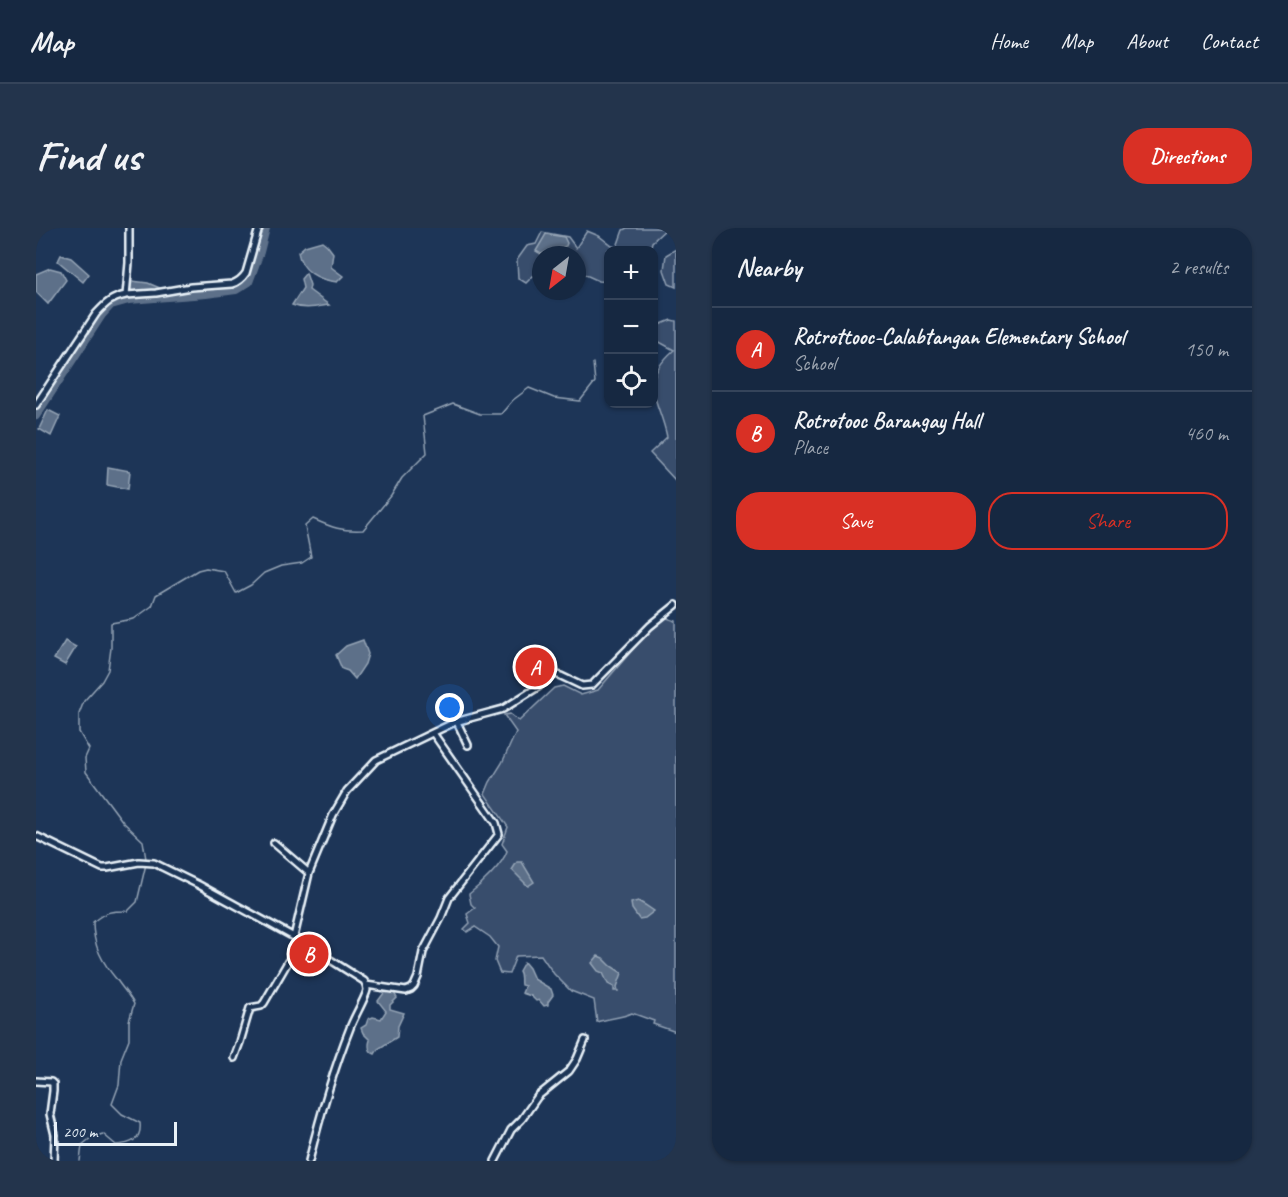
<!DOCTYPE html>
<meta charset="utf-8">
<style>
:root{--surface:#162841;--page:#23344c;--text:#f1f3f6;--muted:#9ea6b1;--line:#35445a;--accent:#d93025}
body{margin:0;font-family:Caveat,sans-serif;background:var(--page);color:var(--text)}
.controls{position:absolute;right:18px;top:18px;display:grid;overflow:hidden;border-radius:12px;box-shadow:0 2px 4px #0004}
.controls button{width:54px;height:54px;display:grid;place-items:center;padding:0;border:0;border-bottom:2px solid var(--line);background:var(--surface);color:var(--text);font:30px sans-serif}
.compass{position:absolute;left:496px;top:18px;width:54px;height:54px;border-radius:50%;background:var(--surface);box-shadow:0 2px 4px #0004;rotate:211deg}
.scale{position:absolute;left:18px;bottom:15px;width:123px;box-sizing:border-box;padding-left:6px;border:3px solid #e8f1f8;border-top:0;font-size:16px;line-height:21px;white-space:nowrap;color:#e8f1f8;-webkit-text-stroke:4px #1d3557;paint-order:stroke}
.you{position:absolute;left:414px;top:480px;width:21px;height:21px;margin:-15px;border:4px solid #fff;border-radius:50%;background:#1a73e8;box-shadow:0 0 0 9px #1a73e833}
.badge{display:grid;place-items:center;width:39px;height:39px;border-radius:50%;background:var(--accent);color:#fff;font-size:20px;font-weight:700}
.pin{position:absolute;translate:-50% -50%;border:3px solid #fff;box-shadow:0 2px 6px #0006}
.list{margin:0;padding:0;list-style:none}
h2{display:flex;justify-content:space-between;align-items:center;height:78px;margin:0;padding:0 24px;font-size:26px}
h2 small{font-size:20px;font-weight:400;color:var(--muted)}
.list li{display:grid;grid-template-columns:39px 1fr auto;gap:18px;align-items:center;box-sizing:border-box;height:84px;padding:0 24px;border-top:2px solid var(--line)}
.list b{display:block;font-size:22px;white-space:nowrap}
.list p{margin:0;font-size:20px;white-space:nowrap;color:var(--muted)}
.list em{font-size:20px;font-style:normal;color:var(--muted)}
.actions{display:flex;gap:12px;padding:18px 24px}
.actions a{flex:1;padding:14px 0;border:2px solid var(--accent);border-radius:24px;text-align:center;font-size:21px;color:var(--accent)}
.actions .main{background:var(--accent);color:#fff}
.icon{flex:none;width:33px;height:33px;fill:none;stroke:currentColor;stroke-width:2;stroke-linecap:round;stroke-linejoin:round}
.map{position:relative;flex:none;width:640px;height:933px;overflow:hidden;border-radius:24px}
header{display:flex;align-items:center;gap:36px;box-sizing:border-box;height:84px;padding:0 30px;background:var(--surface);border-bottom:2px solid var(--line)}
header strong{font-size:28px}
nav{display:flex;gap:33px;margin-inline-start:auto;font-size:21px}
.intro{display:flex;align-items:center;justify-content:space-between;box-sizing:border-box;height:144px;padding:0 36px}
h1{margin:0;font-size:42px}
.button{padding:15px 27px;border-radius:24px;background:var(--accent);color:#fff;font-size:21px;font-weight:700}
main{display:flex;gap:36px;padding:0 36px}
aside{flex:1;background:var(--surface);border-radius:24px;box-shadow:0 2px 4px #0004}
.map>svg:first-child{display:block}
.green{fill:#374d6c;stroke:#909fb2;stroke-width:1.5}
.water{fill:#5d7089;stroke:#95a4b5;stroke-width:1.5}
.lines{fill:none;stroke-linecap:round;stroke-linejoin:round}
.stream{stroke:#95a4b5;stroke-width:1.5}
.river{stroke:#5d7089;stroke-width:8}
.minor-casing{stroke:#e8f1f8;stroke-width:10}
.minor{stroke:#1d3557;stroke-width:5}
</style>
<header>
<strong>Map</strong>
<nav><a>Home</a><a>Map</a><a>About</a><a>Contact</a></nav>
</header>
<div class="intro"><h1>Find us</h1><a class="button">Directions</a></div>
<main>
<div class="map">
<svg width="640" height="933" viewBox="0 0 640 933">
<rect width="100%" height="100%" fill="#1d3557"/>
<filter id="ink" filterUnits="userSpaceOnUse"><feTurbulence type="fractalNoise" baseFrequency=".0167" numOctaves="2"/><feDisplacementMap in="SourceGraphic" scale="12" xChannelSelector="R" yChannelSelector="G"/><feConvolveMatrix kernelMatrix="1 2 1 2 8 2 1 2 1" color-interpolation-filters="sRGB"/></filter>
<g filter="url(#ink)">
<path class="green" d="M591,0H631L616,14L614,22H572V54L563,53L541,43V27H505V46L497,48L490,55L482,50L481,32L491,18L500,16L506,4L532,9L540,20L551,3L563,8L576,18L581,19L587,2Z
M640,21V59L633,56L628,42L630,27Z
M635,92L640,93V253L614,225L631,209C623,170 601,155 638,122L618,111V99Z
M628,389L640,393V804L617,796L618,793L596,785C585,790 573,790 561,794L558,772L535,763L518,746L505,727L480,728L473,746L464,745L459,733L462,719L454,709L439,699L431,704L428,701L434,695L431,686L439,680L435,676L433,666C445,657 467,636 471,623L466,616L472,599L449,566L454,554L466,535L480,504L468,487L474,486L483,493L518,460L527,458L545,467L562,462L610,406Z"/>
<path class="water" d="M510,6L528,9L531,15L530,18L505,26L500,23Z
M286,13L291,17L297,25L295,39L307,48L301,54C282,52 265,43 262,24L269,18Z
M25,27L35,30L53,46L47,54L22,33Z
M14,40L25,43L30,52L12,76L0,64V46Z
M270,45L274,57L273,62L293,77C280,79 268,82 256,77L267,60L265,51Z
M96,53L112,55L126,61L127,62L94,65Z
M12,182L24,188L15,208L3,201Z
M72,239L94,243L92,261L71,257Z
M327,412L332,426L329,436L319,451L312,443L306,441L300,427L310,418Z
M29,413L40,419L29,437L18,431Z
M481,634H486L498,654L492,658L476,642Z
M602,673L609,677L618,683L609,690L603,691L596,681L595,675Z
M562,728L567,730L575,738L586,745L581,759L582,763H578V759L572,756L567,745L562,743L556,735Z
M488,734L493,740L498,751L515,761L517,767L512,774V777L508,778L503,772L500,773L495,768L486,765L489,758L485,757C484,752 486,747 483,743Z
M357,763L361,770L354,777V781L368,785L362,798L361,809L342,821L339,826C333,824 332,818 334,812L327,805L325,800L330,797L332,791L337,789L345,791L350,783L342,773L348,765Z"/>
<g class="lines">
<path class="stream" d="M110,631L107,613L87,594L50,544L49,530L53,521L43,504V486L48,473L66,453L72,442L75,420V395L98,391L116,378L120,367L162,342L170,340L188,343L200,365L215,357L228,345L245,338L266,335L275,329L269,298L277,291C297,300 305,303 327,302L355,268L366,250L391,225L387,188L417,176L444,186H465L477,172L493,160L518,170L544,173L559,154L557,135
M44,933L46,917L56,909L67,906L80,917C95,916 106,912 104,895L86,886L76,876L83,857L85,831L93,811V793L98,776C93,767 87,761 81,752C66,734 57,718 57,694C70,683 75,683 92,683L101,674L110,636"/>
<path class="river" d="M0,188L66,87L75,77L93,72L170,66L200,62L213,54L224,24L230,0"/>
<g class="minor-casing">
<path id="minor" d="M90,67L120,65L155,59L196,56C202,54 206,51 210,45L223,0
M0,177L60,86C70,75 75,70 90,67L93,35V0
M421,494L432,517
M0,608L66,640H71L103,634L118,635L163,657L258,709L328,753C330,756 331,757 331,762C330,769 317,791 314,800C297,843 284,888 273,933
M238,615L273,645
M258,709L273,645L297,587L311,563L340,532L419,494L467,481L502,459L514,448L519,446L525,448L546,458L556,457L614,398L640,377
M330,757L370,763L375,761L378,758L382,749L387,724L405,690L413,670L463,606L460,595L397,505
M198,830L204,814L214,780L225,778L228,775L264,713
M0,853L15,854L17,856V863L14,886L19,907L18,933
M459,933L475,902L486,891L502,868L533,843L541,831L549,812"/>
</g>
<use href="#minor" class="minor"/>
</g>
</g>
</svg>
<div class="controls">
<button>+</button>
<button>−</button>
<button><svg class="icon" aria-label="locate" viewBox="0 0 24 24"><circle cx="12" cy="12" r="6"/><path d="M12 2v4M12 18v4M2 12h4M18 12h4"/></svg></button>
</div>
<svg class="compass" viewBox="-18 -18 36 36"><path d="M0-13l5 13h-10z" fill="#e53935"/><path d="M0 13l5-13h-10z" fill="#9ea6b1"/></svg>
<div class="scale">200 m</div>
<div class="you"></div>
<div class="pin badge" style="left:499px;top:439px">A</div>
<div class="pin badge" style="left:273px;top:726px">B</div>
</div>
<aside>
<h2>Nearby<small>2 results</small></h2>
<ul class="list">
<li><span class="badge">A</span><div><b>Rotrottooc-Calabtangan Elementary School</b><p>School</p></div><em>150 m</em></li>
<li><span class="badge">B</span><div><b>Rotrotooc Barangay Hall</b><p>Place</p></div><em>460 m</em></li>
</ul>
<div class="actions"><a class="main">Save</a><a>Share</a></div>
</aside>
</main>
